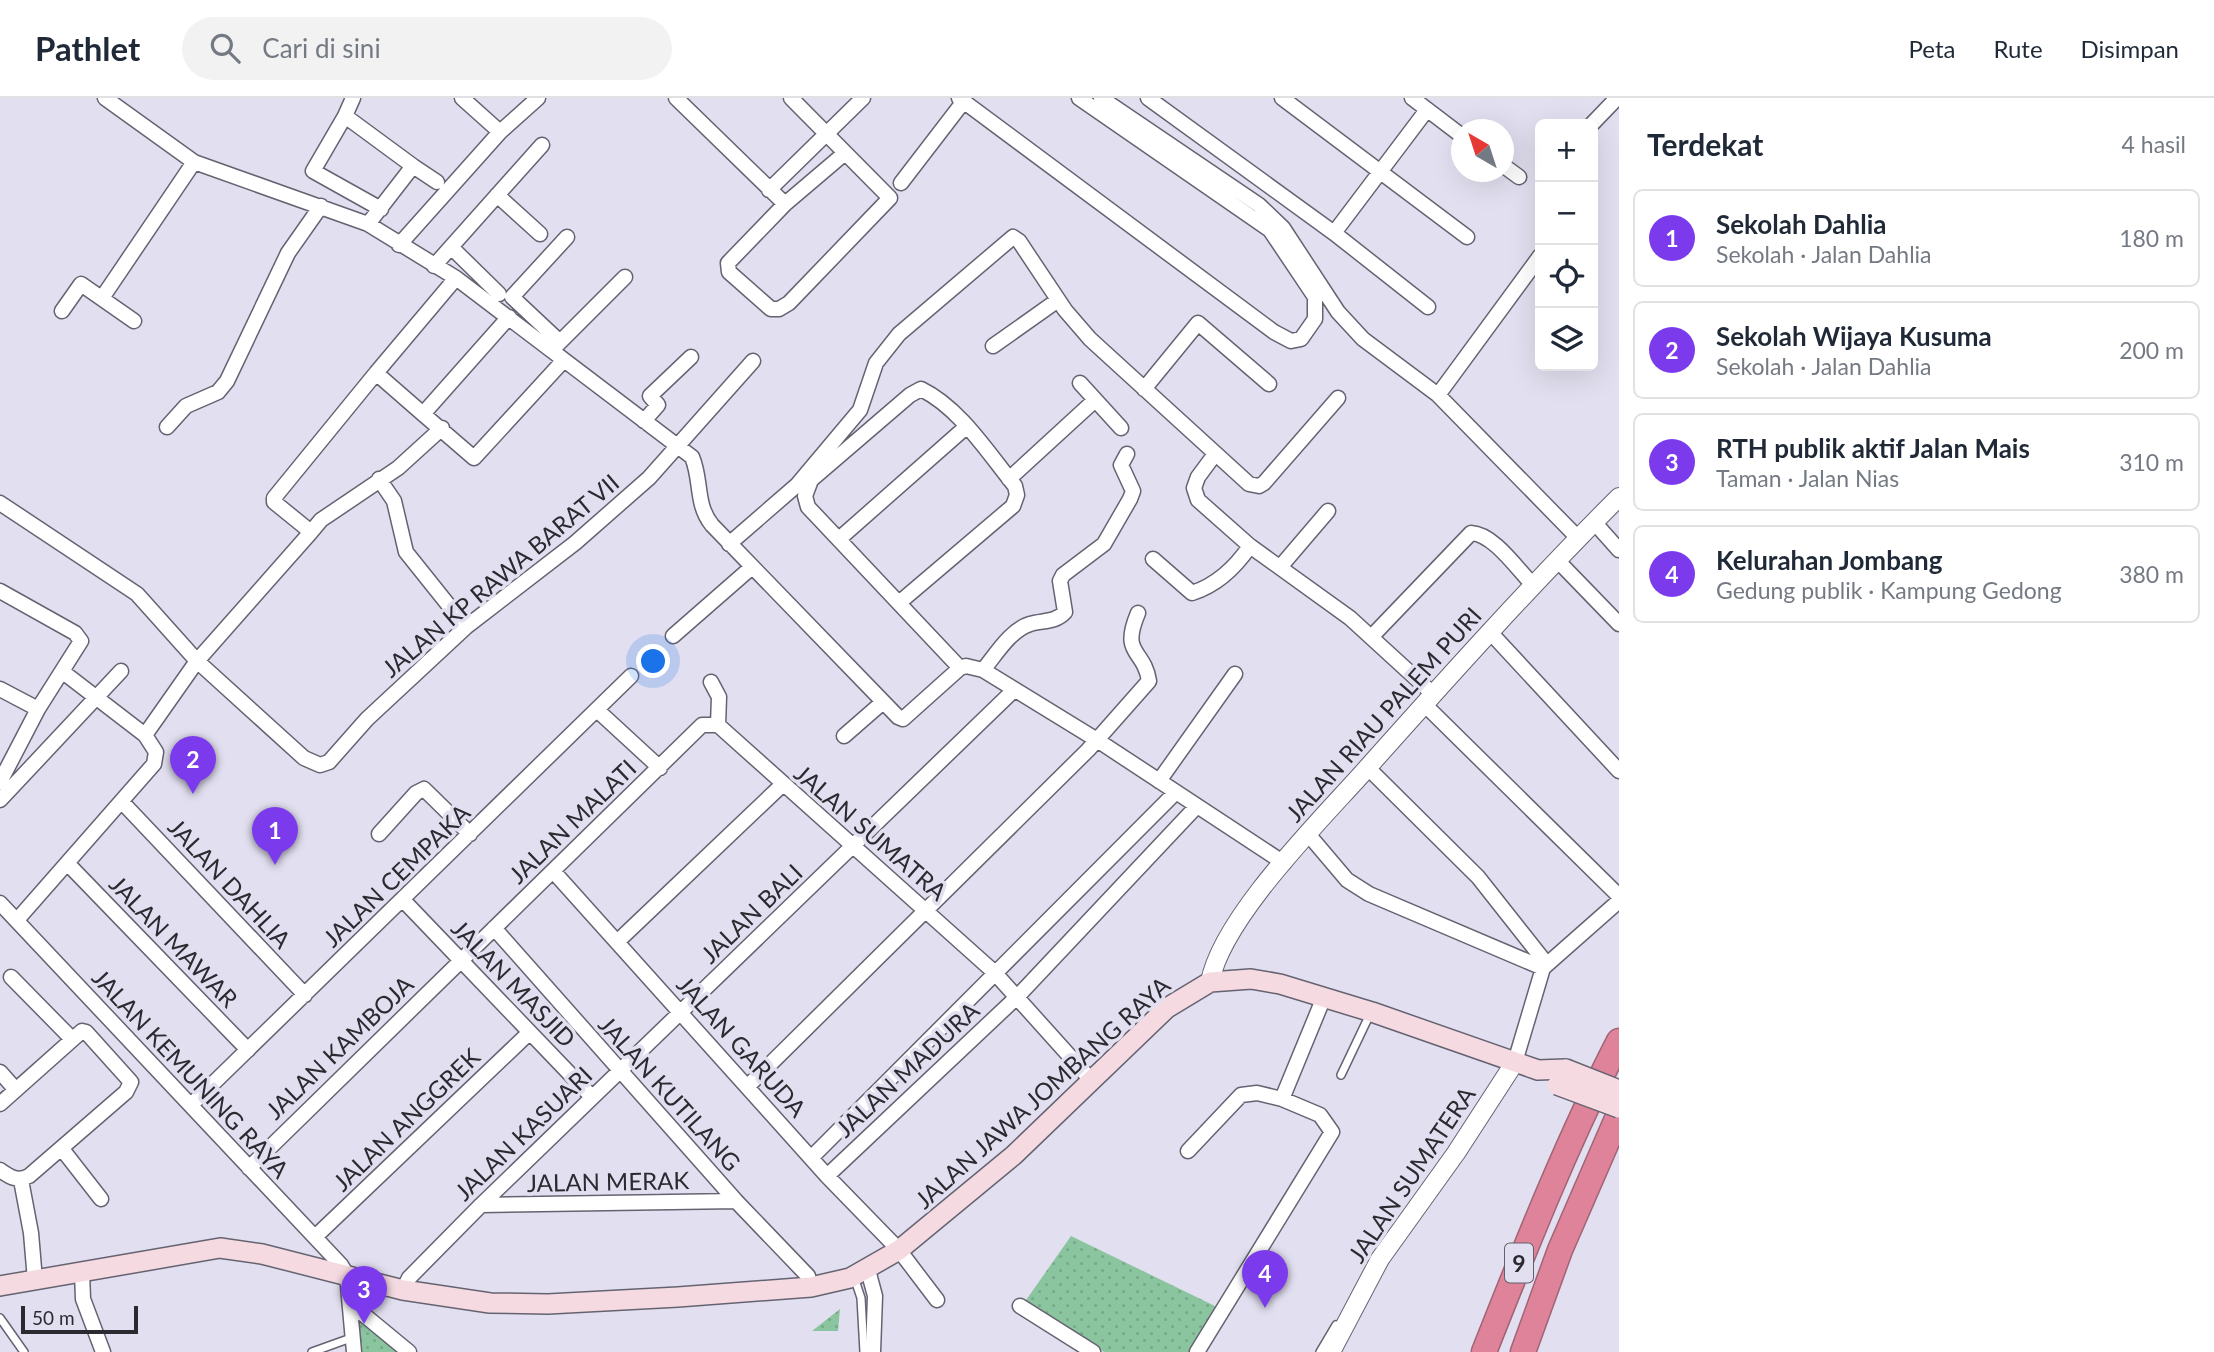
<!DOCTYPE html>
<html lang="id">
<meta charset="utf-8">
<style>
:root{--surface:#fff;--page:#f2f2f3;--text:#1f2937;--muted:#747a83;--line:#e0e1e3;--accent:#7c3aed}
body{margin:0;font-family:Lato,sans-serif;background:var(--page);color:var(--text)}
.controls{position:absolute;right:21px;top:21px;display:grid;overflow:hidden;border-radius:10px;box-shadow:0 7px 28px #0002}
.controls button{width:63px;height:63px;display:grid;place-items:center;padding:0;border:0;border-bottom:2px solid var(--line);background:var(--surface);color:var(--text);font:35px sans-serif}
.compass{position:absolute;left:1451px;top:21px;width:63px;height:63px;border-radius:50%;background:var(--surface);box-shadow:0 7px 28px #0002;rotate:321deg}
.scale{position:absolute;left:21px;bottom:18px;width:117px;box-sizing:border-box;padding-left:7px;border:4px solid #2b2a30;border-top:0;font-size:19px;line-height:24px;white-space:nowrap;color:#2b2a30;-webkit-text-stroke:5px #e2dff0;paint-order:stroke}
.you{position:absolute;left:654px;top:564px;width:24px;height:24px;margin:-18px;border:5px solid #fff;border-radius:50%;background:#1a73e8;box-shadow:0 0 0 10px #1a73e833}
.badge{display:grid;place-items:center;width:46px;height:46px;border-radius:50%;background:var(--accent);color:#fff;font-size:23px;font-weight:700}
.pin{position:absolute;translate:-50% -58px;filter:drop-shadow(0 2px 4px #0008)}
.pin::after{content:'';position:absolute;top:37px;width:24px;height:21px;background:inherit;clip-path:polygon(0 0,100% 0,50% 100%)}
.list{margin:0;padding:0;list-style:none}
h2{display:flex;justify-content:space-between;align-items:center;height:91px;margin:0;padding:0 28px;font-size:30px}
h2 small{font-size:23px;font-weight:400;color:var(--muted)}
.list li{display:grid;grid-template-columns:46px 1fr auto;gap:21px;align-items:center;box-sizing:border-box;height:98px;margin:0 14px 14px;padding:0 14px;border:2px solid var(--line);border-radius:10px}
.list b{display:block;font-size:26px;white-space:nowrap}
.list p{margin:0;font-size:23px;white-space:nowrap;color:var(--muted)}
.list em{font-size:23px;font-style:normal;color:var(--muted)}
.icon{flex:none;width:38px;height:38px;fill:none;stroke:currentColor;stroke-width:2;stroke-linecap:round;stroke-linejoin:round}
.map{position:relative;flex:none;width:1619px;height:1254px;overflow:hidden}
header{display:flex;align-items:center;gap:42px;box-sizing:border-box;height:98px;padding:0 35px;background:var(--surface);border-bottom:2px solid var(--line)}
header strong{font-size:33px}
nav{display:flex;gap:38px;margin-inline-start:auto;font-size:24px}
.search{width:490px;height:63px;background:var(--page);display:flex;align-items:center;gap:18px;box-sizing:border-box;padding:0 24px;border-radius:38px;color:var(--muted);font-size:26px}
main{display:flex}
aside{flex:1;background:var(--surface)}
.map>svg:first-child{display:block}
.grass{fill:url(#grass-dots)}
.lines{fill:none;stroke-linecap:round;stroke-linejoin:round}
.service-casing{stroke:#656371;stroke-width:10}
.minor-casing{stroke:#656371;stroke-width:17}
.tertiary-casing{stroke:#656371;stroke-width:20}
.secondary-casing{stroke:#656371;stroke-width:22}
.motorway-casing{stroke:#a06475;stroke-width:27}
.service{stroke:#fff;stroke-width:7}
.minor{stroke:#fff;stroke-width:14}
.tertiary{stroke:#fff;stroke-width:18}
.secondary{stroke:#f5dae1;stroke-width:19}
.motorway{stroke:#df839a;stroke-width:24}
.secondary-bridge-casing{stroke:#656371;stroke-width:22;stroke-linecap:butt}
.secondary-bridge{stroke:#f5dae1;stroke-width:19}
.labels{text-anchor:middle;dominant-baseline:central;stroke-width:7;stroke-linejoin:round;paint-order:stroke}
.shield{fill:#e2dff0;stroke:#62606a;stroke-width:2}
.shield-label{font-size:23px;font-weight:bold;fill:#2b2a30}
.street-label{font-size:24px;fill:#2b2a30;stroke:#e2dff0}
</style>
<header>
<strong>Pathlet</strong>
<div class="search"><svg class="icon" aria-label="search" viewBox="0 0 24 24"><circle cx="10" cy="10" r="6"/><path d="M15 15l6 6"/></svg>Cari di sini</div>
<nav><a>Peta</a><a>Rute</a><a>Disimpan</a></nav>
</header>
<main>
<div class="map">
<svg width="1619" height="1254" viewBox="0 0 1619 1254">
<defs>
<pattern id="grass-dots" width="8" height="8" patternUnits="userSpaceOnUse" patternTransform="scale(1.75)"><rect width="8" height="8" fill="#8bc59f"/><path d="M2 2h.1M6 6h.1" fill="none" stroke="#78a989" stroke-width="1.8" stroke-linecap="round"/></pattern>
</defs>
<rect width="100%" height="100%" fill="#e2dff0"/>
<path class="grass" d="M1071,1138L1217,1209L1189,1254H1104L1024,1205Z
M352,1207L409,1254H354Z
M840,1211L838,1233H812Z"/>
<g class="lines">
<g class="service-casing">
<path id="service" d="M1341,977L1371,914
M854,1179L861,1200L864,1254
M0,1220L24,1254
M312,1254L351,1240
M1320,1254L1336,1227L1342,1230"/>
</g>
<g class="minor-casing">
<path id="minor" d="M105,0L194,64L368,126L456,180L692,359C702,382 695,406 712,427L898,619L903,621L960,570L966,568L983,572L1097,642L1284,765
M462,0L500,34
M676,0L785,106L845,55
M959,0L1274,234L1291,243L1301,241L1315,221V199L1270,132L1079,0
M1101,0L1259,107L1283,130L1338,214L1363,241L1438,297L1578,440
M1148,0L1334,135L1428,209
M1282,0L1467,139
M1412,0L1462,38
M345,18L353,0
M1592,26L1617,0
M413,68L437,84
M1504,68L1519,79
M901,85L964,3
M769,92L863,0
M497,97L540,136
M785,106L728,165L729,174L771,211H779L789,205L890,100L791,0
M368,126L413,68L345,18L313,73L381,111
M1334,135L1426,13
M399,147L500,34L538,0
M451,149L499,196
M434,168L542,47
M456,180L376,275L423,316L509,219
M102,200L194,64
M62,213L81,186L134,223
M560,244L512,199L567,139
M993,248L1058,202
M554,250L625,179
M1080,285L1121,330
M1144,291L1198,225L1269,286
M1438,297L1540,158
M423,316L474,360L564,262
M644,323L658,307L650,298L691,259
M167,329L186,308L218,294L227,283L288,155L321,108
M1215,356L1198,379L1194,390L1198,402L1250,448L1350,520L1432,595
M379,381L394,403L406,454L466,529
M1009,381L1094,303
M0,405L137,496L197,563L304,660L320,667L329,664L367,621L466,529L575,445L649,380L753,263
M1594,424L1619,452
M311,434L321,422L398,370L442,330
M839,441L966,329
M729,446L797,387L860,312L876,265L899,236L1013,139L1019,143L1065,212L1090,241L1249,386L1259,388L1264,385L1338,300
M1153,461L1192,495C1217,487 1235,470 1250,448
M1557,462L1619,526
M1281,468L1328,413
M0,493L75,535L81,543L38,611L0,684
M900,504L1013,408L1017,397L1015,388C988,355 960,310 921,291L910,297L811,382L805,398L808,409L960,570
M1489,533L1619,673
M1376,534L1471,435C1494,436 1517,471 1533,487
M673,538L752,469
M983,572C995,558 1010,532 1030,526C1042,522 1055,525 1065,514L1060,483L1063,477L1104,446L1130,401L1133,393L1121,367L1127,356
M711,584L719,599L718,627
M0,591L38,611
M1424,606L1619,798
M597,612L660,670
M718,627L994,874L1092,983
M145,637L197,563L311,434L274,404V400L376,275
M844,638L883,604
M1368,670L1478,779L1546,865
M1159,683L1235,576
M0,702L121,573
M123,705L305,897
M379,736L416,695L424,691L470,736
M1308,736L1347,782L1369,796L1543,870
M68,766L248,952
M553,773L827,1078L899,1152L937,1202
M403,802L592,999
M0,805L341,1167L347,1177L354,1254
M17,822L154,666L156,654L145,637L63,574
M494,830L736,1103L808,1178L811,1189
M617,844L782,687
M11,879L71,940
M1515,964L1543,870L1619,803
M0,974L16,992
M747,989L1088,652L1149,583C1144,550 1120,558 1138,515
M0,1006L82,933L86,934L131,984L126,994L29,1078C17,1084 10,1079 0,1072
M191,1007L631,578
M62,1051L101,1101
M1188,1053L1241,997L1257,995L1282,1001L1324,899
M812,1059L1176,694
M249,1070L702,627H718
M827,1078L1018,898L1197,708
M21,1082L31,1135L35,1182
M481,1107L736,1103
M315,1139L529,935
M868,1172L875,1198L873,1254
M82,1175L83,1201L103,1254
M403,1192L409,1180L481,1107L1013,593
M352,1207L409,1254
M1020,1208L1093,1254
M1197,1254L1332,1034L1320,1017L1282,1001"/>
</g>
<g class="tertiary-casing">
<path id="tertiary" d="M1210,884C1222,819 1323,720 1369,668C1451,576 1532,486 1619,399
M1331,1254L1380,1161L1456,1055L1515,964"/>
</g>
<g class="secondary-casing">
<path id="secondary" d="M0,1188L220,1150L262,1156L403,1192L490,1205L548,1206L678,1199L811,1189L850,1180L899,1152L1014,1057L1167,910L1210,884L1251,881L1280,886L1372,914L1538,972L1566,971"/>
</g>
<g class="motorway-casing">
<path id="motorway" d="M1484,1254C1526,1148 1567,1044 1619,943
M1523,1254L1560,1152L1619,1016"/>
</g>
<use href="#service" class="service"/>
<use href="#minor" class="minor"/>
<use href="#tertiary" class="tertiary"/>
<use href="#secondary" class="secondary"/>
<use href="#motorway" class="motorway"/>
<g class="secondary-bridge-casing">
<path id="secondary-bridge" d="M1566,971L1619,992
M1557,987L1619,1010"/>
</g>
<use href="#secondary-bridge" class="secondary-bridge"/>
</g>
<g class="labels">
<rect class="shield" x="1505" y="1145.5" width="28" height="39" rx="5"/>
<g class="shield-label">
<text x="1519" y="1165">9</text>
</g>
<g class="street-label">
<text transform="translate(500 477) rotate(-40)">JALAN KP RAWA BARAT VII</text>
<text transform="translate(1383 616) rotate(-48)">JALAN RIAU PALEM PURI</text>
<text transform="translate(572 723) rotate(-44)">JALAN MALATI</text>
<text transform="translate(871 734) rotate(41)">JALAN SUMATRA</text>
<text transform="translate(396 777) rotate(-44)">JALAN CEMPAKA</text>
<text transform="translate(230 785) rotate(47)">JALAN DAHLIA</text>
<text transform="translate(751 815) rotate(-44)">JALAN BALI</text>
<text transform="translate(174 843) rotate(46)">JALAN MAWAR</text>
<text transform="translate(514 885) rotate(46)">JALAN MASJID</text>
<text transform="translate(742 948) rotate(48)">JALAN GARUDA</text>
<text transform="translate(339 949) rotate(-44)">JALAN KAMBOJA</text>
<text transform="translate(907 971) rotate(-43)">JALAN MADURA</text>
<text transform="translate(191 975) rotate(47)">JALAN KEMUNING RAYA</text>
<text transform="translate(1042 994) rotate(-42)">JALAN JAWA JOMBANG RAYA</text>
<text transform="translate(670 995) rotate(48)">JALAN KUTILANG</text>
<text transform="translate(406 1021) rotate(-44)">JALAN ANGGREK</text>
<text transform="translate(523 1035) rotate(-44)">JALAN KASUARI</text>
<text transform="translate(1411 1076) rotate(-56)">JALAN SUMATERA</text>
<text transform="translate(608 1083) rotate(-1)">JALAN MERAK</text>
</g>
</g>
</svg>
<div class="controls">
<button>+</button>
<button>−</button>
<button><svg class="icon" aria-label="locate" viewBox="0 0 24 24"><circle cx="12" cy="12" r="6"/><path d="M12 2v4M12 18v4M2 12h4M18 12h4"/></svg></button>
<button><svg class="icon" aria-label="layers" viewBox="0 0 24 24"><path d="M12 4l9 5-9 5-9-5zM3 14l9 5 9-5"/></svg></button>
</div>
<svg class="compass" viewBox="-18 -18 36 36"><path d="M0-13l5 13h-10z" fill="#e53935"/><path d="M0 13l5-13h-10z" fill="#747a83"/></svg>
<div class="scale">50 m</div>
<div class="you"></div>
<div class="pin badge" style="left:275px;top:767px">1</div>
<div class="pin badge" style="left:193px;top:696px">2</div>
<div class="pin badge" style="left:364px;top:1226px">3</div>
<div class="pin badge" style="left:1265px;top:1210px">4</div>
</div>
<aside>
<h2>Terdekat<small>4 hasil</small></h2>
<ul class="list">
<li><span class="badge">1</span><div><b>Sekolah Dahlia</b><p>Sekolah · Jalan Dahlia</p></div><em>180 m</em></li>
<li><span class="badge">2</span><div><b>Sekolah Wijaya Kusuma</b><p>Sekolah · Jalan Dahlia</p></div><em>200 m</em></li>
<li><span class="badge">3</span><div><b>RTH publik aktif Jalan Mais</b><p>Taman · Jalan Nias</p></div><em>310 m</em></li>
<li><span class="badge">4</span><div><b>Kelurahan Jombang</b><p>Gedung publik · Kampung Gedong</p></div><em>380 m</em></li>
</ul>
</aside>
</main>
